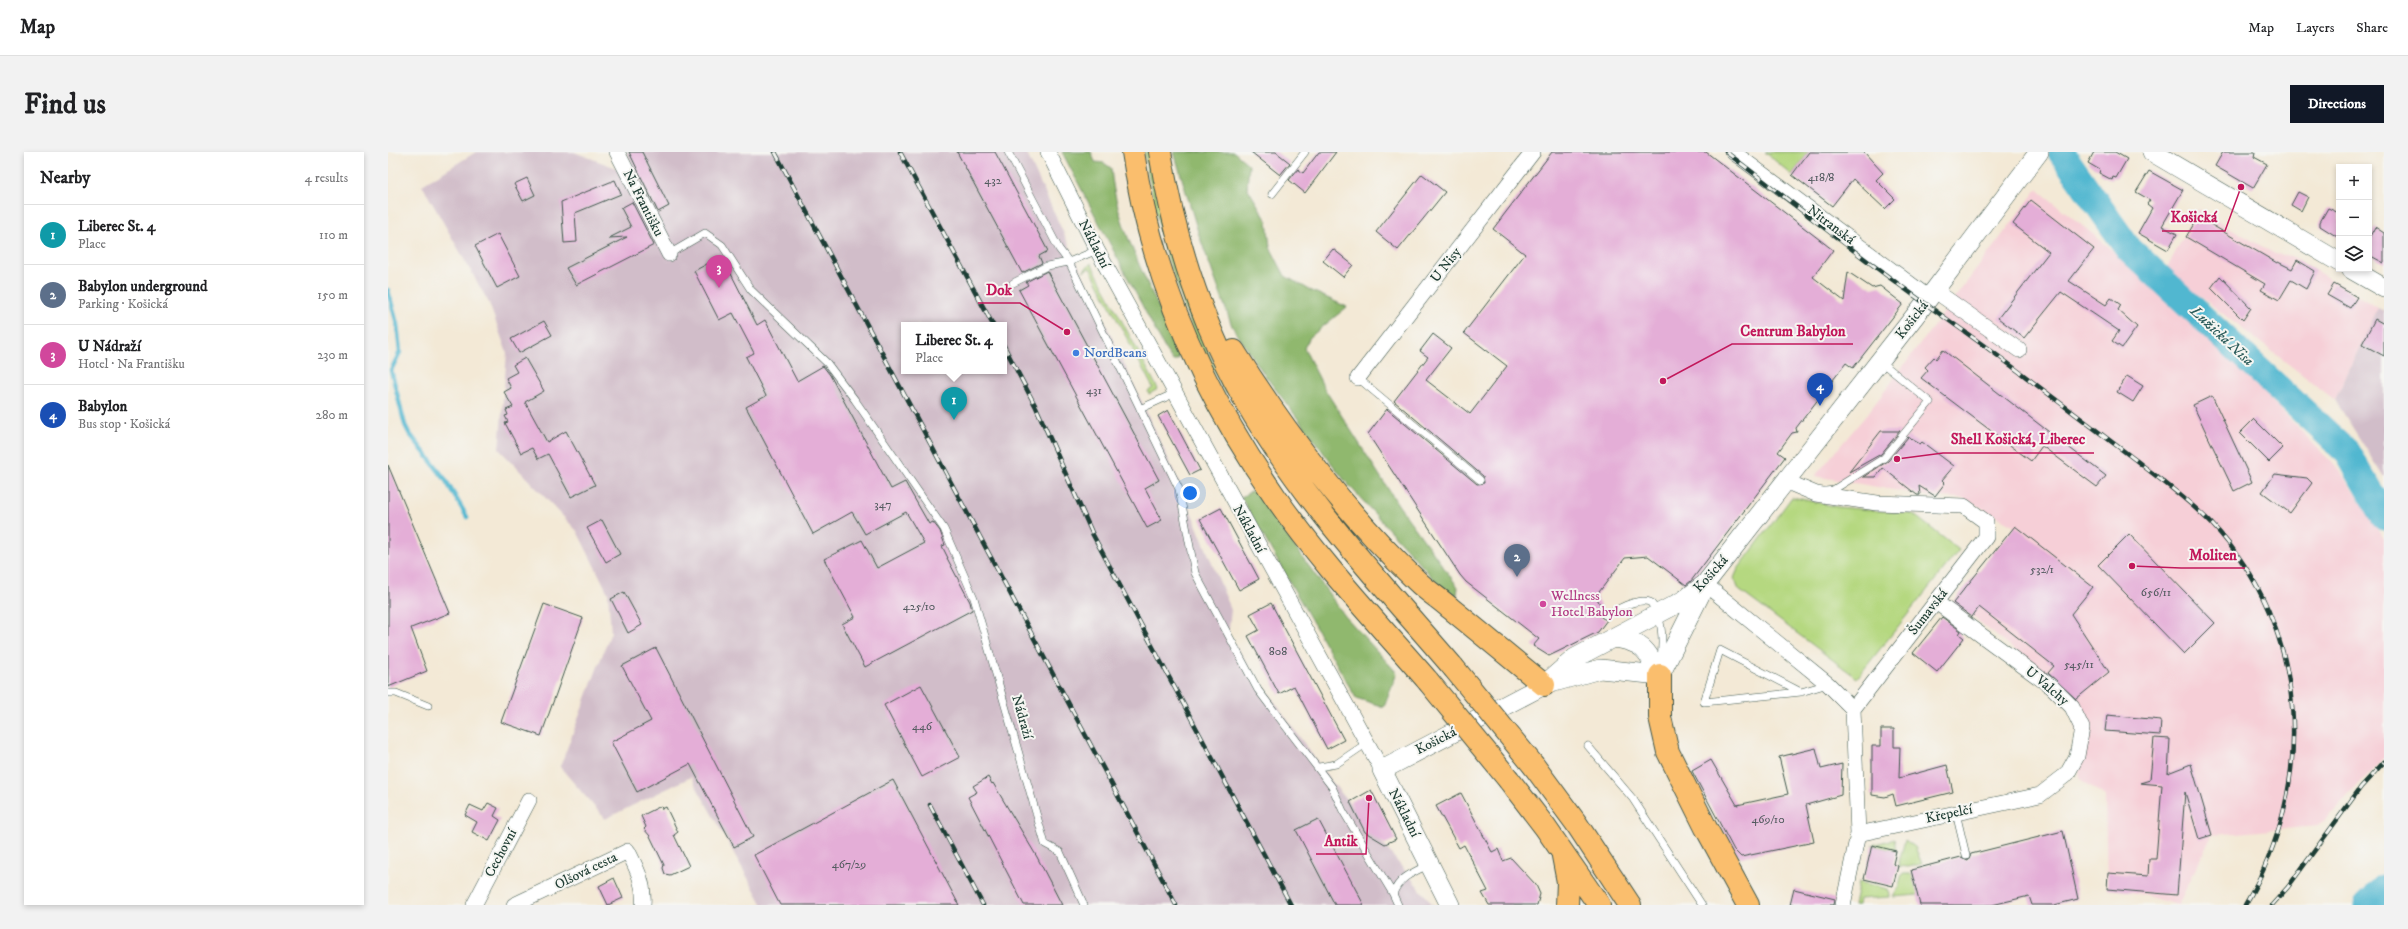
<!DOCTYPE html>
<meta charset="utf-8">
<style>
:root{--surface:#fff;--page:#f2f2f2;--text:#202124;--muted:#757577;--line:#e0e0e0;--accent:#111827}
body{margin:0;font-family:"IM FELL DW Pica",serif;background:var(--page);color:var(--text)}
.controls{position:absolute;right:12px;top:12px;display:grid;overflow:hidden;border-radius:0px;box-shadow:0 2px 6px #0003}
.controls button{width:36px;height:36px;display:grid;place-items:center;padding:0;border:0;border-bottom:1px solid var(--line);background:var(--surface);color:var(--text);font:20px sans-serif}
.you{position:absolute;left:802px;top:341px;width:14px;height:14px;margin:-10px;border:3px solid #fff;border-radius:50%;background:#1a73e8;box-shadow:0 0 0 6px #1a73e833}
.badge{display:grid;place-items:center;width:26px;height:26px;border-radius:50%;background:var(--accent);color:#fff;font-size:13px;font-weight:700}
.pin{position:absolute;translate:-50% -33px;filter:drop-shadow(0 1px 2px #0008)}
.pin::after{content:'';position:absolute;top:21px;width:14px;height:12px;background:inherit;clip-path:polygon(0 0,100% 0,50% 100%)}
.popup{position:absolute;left:513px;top:170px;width:106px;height:52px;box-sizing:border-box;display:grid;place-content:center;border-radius:0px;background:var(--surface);filter:drop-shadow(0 1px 3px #0005);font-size:13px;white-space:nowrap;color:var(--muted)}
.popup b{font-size:15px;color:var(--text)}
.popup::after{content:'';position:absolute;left:50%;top:100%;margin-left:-8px;border:8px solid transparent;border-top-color:var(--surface)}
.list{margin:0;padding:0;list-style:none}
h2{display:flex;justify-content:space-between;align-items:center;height:52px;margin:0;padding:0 16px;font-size:17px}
h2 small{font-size:13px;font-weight:400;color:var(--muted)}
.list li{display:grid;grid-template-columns:26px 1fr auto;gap:12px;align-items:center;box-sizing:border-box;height:60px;padding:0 16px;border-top:1px solid var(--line)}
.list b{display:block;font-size:15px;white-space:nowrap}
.list p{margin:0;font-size:13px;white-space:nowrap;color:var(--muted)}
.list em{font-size:13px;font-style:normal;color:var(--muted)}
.icon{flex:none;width:22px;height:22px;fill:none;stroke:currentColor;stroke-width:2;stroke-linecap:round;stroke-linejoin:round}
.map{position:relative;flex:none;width:1996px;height:753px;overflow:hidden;border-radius:0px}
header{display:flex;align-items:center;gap:24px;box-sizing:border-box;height:56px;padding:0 20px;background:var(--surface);border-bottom:1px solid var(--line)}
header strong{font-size:19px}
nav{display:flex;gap:22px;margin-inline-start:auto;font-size:14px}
.intro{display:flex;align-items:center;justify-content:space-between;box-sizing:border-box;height:96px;padding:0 24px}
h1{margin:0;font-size:28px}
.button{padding:10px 18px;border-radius:0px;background:var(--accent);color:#fff;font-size:14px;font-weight:700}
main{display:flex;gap:24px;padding:0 24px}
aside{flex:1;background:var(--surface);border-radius:0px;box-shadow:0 2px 6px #0003}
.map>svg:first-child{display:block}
.built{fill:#f6cfd7}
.industrial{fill:#d1bdc9;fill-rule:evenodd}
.green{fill:#b5d880;stroke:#6a8a5a}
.forest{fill:#90b86e;stroke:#587a51}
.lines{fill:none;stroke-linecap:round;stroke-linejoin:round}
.stream{stroke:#51b7d0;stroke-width:4.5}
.river{stroke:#51b7d0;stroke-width:27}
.building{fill:#e4aed7}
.service-casing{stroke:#3f574c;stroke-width:8}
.minor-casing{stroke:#3f574c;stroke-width:16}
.tertiary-casing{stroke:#3f574c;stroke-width:20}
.trunk-casing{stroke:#3f574c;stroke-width:24}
.service{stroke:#fff;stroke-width:7}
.minor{stroke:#fff;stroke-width:15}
.tertiary{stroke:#fff;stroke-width:19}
.trunk{stroke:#fabe6d;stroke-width:22}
.rail-casing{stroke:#1f3d34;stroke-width:4.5}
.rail{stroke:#f6f6f2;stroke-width:3;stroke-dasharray:9;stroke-linecap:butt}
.trunk-bridge-casing{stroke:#3f574c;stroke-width:24;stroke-linecap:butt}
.trunk-bridge{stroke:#fabe6d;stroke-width:22}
.shop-dot{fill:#3f7fe0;stroke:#f6f6f2;stroke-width:1.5}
.hotel-dot{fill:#d1479c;stroke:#f6f6f2;stroke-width:1.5}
.labels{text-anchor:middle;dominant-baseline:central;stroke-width:4;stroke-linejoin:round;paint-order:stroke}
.number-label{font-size:12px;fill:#50595d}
.street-label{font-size:14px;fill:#1f3d34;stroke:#f6f6f2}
.shop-label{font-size:14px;fill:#366cbe;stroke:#f6f6f2;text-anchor:start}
.hotel-label{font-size:14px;fill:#b23c85;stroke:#f6f6f2;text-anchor:start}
.water-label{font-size:15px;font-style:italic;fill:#2c5c5b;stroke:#f6f6f2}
.leader{fill:none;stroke:#c2185b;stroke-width:1.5}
.callout-dot{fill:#c2185b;stroke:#f6f6f2;stroke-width:1.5}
.callout-label{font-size:15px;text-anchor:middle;font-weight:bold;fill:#c2185b;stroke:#f6f6f2;stroke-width:4;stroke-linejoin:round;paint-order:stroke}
</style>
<header>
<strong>Map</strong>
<nav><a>Map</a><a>Layers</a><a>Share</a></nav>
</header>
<div class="intro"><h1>Find us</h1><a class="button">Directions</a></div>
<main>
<aside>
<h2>Nearby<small>4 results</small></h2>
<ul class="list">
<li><span class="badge" style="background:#0f9aa8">1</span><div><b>Liberec St. 4</b><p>Place</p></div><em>110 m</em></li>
<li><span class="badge" style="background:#5c6f8a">2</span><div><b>Babylon underground</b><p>Parking · Košická</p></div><em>150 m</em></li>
<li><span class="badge" style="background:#d1479c">3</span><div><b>U Nádraží</b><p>Hotel · Na Františku</p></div><em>230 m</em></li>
<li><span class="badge" style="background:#1a4fb4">4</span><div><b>Babylon</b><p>Bus stop · Košická</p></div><em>280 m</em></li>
</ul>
</aside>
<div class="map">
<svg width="1996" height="753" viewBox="0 0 1996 753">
<rect width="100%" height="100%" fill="#f6f6f2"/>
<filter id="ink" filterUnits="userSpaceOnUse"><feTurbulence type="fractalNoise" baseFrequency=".025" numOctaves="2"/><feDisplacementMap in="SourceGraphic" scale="8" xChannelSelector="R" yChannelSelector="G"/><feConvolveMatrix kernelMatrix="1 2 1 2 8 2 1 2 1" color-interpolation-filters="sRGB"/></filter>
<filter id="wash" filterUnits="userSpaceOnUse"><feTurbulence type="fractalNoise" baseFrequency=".012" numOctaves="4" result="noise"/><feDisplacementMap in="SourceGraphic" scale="16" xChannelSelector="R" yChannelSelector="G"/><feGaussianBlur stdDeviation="0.9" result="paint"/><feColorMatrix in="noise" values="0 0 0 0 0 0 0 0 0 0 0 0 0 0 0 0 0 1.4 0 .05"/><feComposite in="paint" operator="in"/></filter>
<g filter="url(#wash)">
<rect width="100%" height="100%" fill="#f3e9d6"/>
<path class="built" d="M1649,37L1717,92L1877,242L1952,319L1996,387V606L1931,674L1824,683L1790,753L1740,739L1719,737L1717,644L1692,627L1686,549L1658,523L1566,450L1627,374L1575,346L1546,345L1427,324L1480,261Z
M1810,57L1887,102L1903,104L1990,156L1947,248L1778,118Z"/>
<path class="industrial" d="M88,0H186L231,17L255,36L238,0H638L791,330L843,458L840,484L940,625L1045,753H375L303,625L217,667L172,615L223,480L220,441L189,379L111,297L119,201L101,151L34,33ZM516,173H616V219H516Z
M1990,156L1996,159V325L1947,248Z"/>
<path class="green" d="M756,0H761C772,61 784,123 810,179C819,199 830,219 840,239L837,241L807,184L774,89Z
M1377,0H1421L1404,23Z
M703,111L770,237L761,242L760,239L765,236L702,116L695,119Z
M1404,345L1450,355L1525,362L1571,398L1469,526L1351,438L1346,426L1350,417Z
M1506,687L1508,699L1484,693Z
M1517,688L1527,695L1534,712L1520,715L1510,714Z
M1514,722H1524L1530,743L1505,745L1510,737Z
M1471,730L1500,737L1501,745L1471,747L1470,753H1466Z"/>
<path class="forest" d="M674,0H703L707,10L716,11L723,16C727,75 767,144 791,199L790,207L785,209L778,199Z
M786,0H846L861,13L859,35L879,69L882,95L897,124L922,138L959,155L922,185L916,196L936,236L1011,354L1070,435L1069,443L1054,436L957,329L876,222L844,174L811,83Z
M866,338L957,464L1009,521L996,555L968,546L853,345Z"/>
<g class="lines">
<path class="stream" d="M0,138L9,172L12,200L3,218L17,273L21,281L57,327L79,365"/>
<path class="river" d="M1673,0L1740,96L1960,301L1996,365
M1979,753L1996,736"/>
</g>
<g id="blocks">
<path class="building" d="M241,0H254L281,54L270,60Z
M569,0H607L660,99L651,104L654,111L634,121Z
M863,0H888L902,11L892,23Z
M931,0H948L917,41L901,28L910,17L915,21Z
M1164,0H1318L1445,98L1425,125L1456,149L1460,120L1484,136L1492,134L1515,152L1465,216L1458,211L1425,254L1408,276L1409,280L1404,281L1390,300L1397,305L1303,429L1298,433L1260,404L1237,406L1208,444L1215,459L1213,465L1219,468L1210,480L1161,504L1145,494L1151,487L1078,430L1072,423L980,282L999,257L1089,332L1096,331L1095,324L1006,249L1040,205L1032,199L1045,182L1063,196L1038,228L1082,262L1119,214L1076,181L1137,102L1105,77Z
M1421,0H1476L1495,21L1488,28L1507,47L1497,57L1465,27L1444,54L1404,23Z
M1706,0H1727L1739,7L1728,26L1725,25L1724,28L1711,21L1712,18L1700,11Z
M1835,0H1867L1866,5L1879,12L1865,36L1827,14Z
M1761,19L1795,38L1774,74L1789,82L1780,98L1750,81L1764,56L1759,52L1762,48L1748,40Z
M1034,22L1057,40L1010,98L988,80Z
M139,26L147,43L135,49L126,32Z
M227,28L233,42L187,61L189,90L176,91L173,50Z
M1910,40L1920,45L1913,59L1903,53Z
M1643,48L1706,97L1681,129L1718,153L1723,146L1733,153L1730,158L1749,175L1734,196L1724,189L1731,179L1673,140L1636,186L1610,166L1661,100L1625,72Z
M244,50L266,93L188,133L178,116L239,85L221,86L243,75L233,56Z
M1940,56L1951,61V86L1932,74V70Z
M1810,65L1889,111L1890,110L1904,117L1909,108L1927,119L1918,137L1903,128L1891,148L1873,138L1877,132L1798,85Z
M1987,75L1996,81V111L1981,103V86Z
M110,82L132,124L109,136L87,94Z
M945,97L965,113L955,125L935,109Z
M334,104L369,173L377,168L409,229L435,214L442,223L503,337L517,330L541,372L545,370L552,379L557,393L554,394L560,406H559L582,450L584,458L477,515L454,472L467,465L436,407L474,388L489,416L536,391L518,360L477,382L464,360L425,382L358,255L378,244L358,205L366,201L345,161L331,168L306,119Z
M659,119L771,328L757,336L774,368L759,376L631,138L640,133L638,130Z
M1832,124L1863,156L1855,168L1823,136Z
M1946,132L1969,145L1962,156L1939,143Z
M1987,167L1996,172V204L1974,192Z
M156,169L164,183L131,201L123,187Z
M1555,198L1718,324L1709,335L1654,294L1643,309L1533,226L1540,218L1537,215L1546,205L1548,207Z
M137,206L156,239L137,250L159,290L178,279L207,333L183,345L160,302L150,307L144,296L133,301L117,271L120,270L117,264L120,263L118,258L125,255L116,240L123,236L118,226L129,220L125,213Z
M1739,224L1755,234L1745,250L1729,240Z
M1824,244L1864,330L1846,339L1805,253Z
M780,258L812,318L802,323L770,264Z
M1866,267L1895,296L1881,310L1852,281Z
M1493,279H1512L1493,302L1461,320Z
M1520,285L1532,292L1534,290L1566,314L1554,328L1557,331L1547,344L1531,334L1532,343H1529L1495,316L1488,325H1475L1500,309Z
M0,313L62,461L23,476L39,519L0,535Z
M1887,322L1919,326L1924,331L1902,361L1874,340Z
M833,356L871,427L851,438L812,367Z
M214,368L232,402L218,410L199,376Z
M1627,374L1705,435L1683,462L1721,520L1688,547L1660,521L1666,514L1591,455L1584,465L1565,451Z
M1741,382L1827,471L1796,502L1710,413Z
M236,440L254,473L240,481L223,447Z
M883,451L956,588L939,597L906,534L891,542L860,484L871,478L862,462Z
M156,452L195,466L153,584L113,570Z
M1554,465L1573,479L1571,482L1576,486L1549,520L1525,501Z
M268,496L365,685L346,695L302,612L249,640L223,590L263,569L234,514Z
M533,533L572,605L534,625L496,553Z
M1719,563L1773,568L1772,583L1717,579Z
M1493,577H1506V595H1512L1511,626L1559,613L1565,640L1508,654L1505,642L1497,645L1484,643V594H1493Z
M1766,586L1782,587L1780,621L1803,612L1824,683L1811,687L1797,640L1789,743L1719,737L1720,721L1760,724L1761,707H1768L1774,633L1752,631L1762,628Z
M1428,596L1433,617L1454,612L1453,643L1418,653L1426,690L1353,705L1346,698L1304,619L1323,608L1349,653L1400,642L1391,605Z
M600,625L604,632L605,631L649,705L674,753H636L580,645L589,640L585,634Z
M505,628L571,753H392L366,703Z
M983,638L1008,687L997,692L977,680L962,650Z
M1073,641L1104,700L1110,697L1115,709L1123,706L1148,733L1152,742L1149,753H1101L1094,741L1100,739L1076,693L1071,696L1048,654Z
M100,651L110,656L106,664L112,668L101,689L84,680L89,670L77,663L82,653L95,659Z
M273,654L274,657L278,655L290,680L286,683L301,714L282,723L277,722L275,716L276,713L262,684L256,677L258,675L253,664Z
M930,667L976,753H947L908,678Z
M1675,679L1690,747L1666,753H1644L1641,744L1604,753H1532L1523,718L1573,705L1580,708L1583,702Z
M1484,693L1508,699L1505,712L1510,714L1505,734L1476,727Z
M226,726L235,746L220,753L211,734Z
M1406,737L1447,747L1446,753H1402Z"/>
</g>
</g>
<g filter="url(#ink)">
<use href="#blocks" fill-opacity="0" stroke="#3f574c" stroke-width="1"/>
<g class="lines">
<g class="service-casing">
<path id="service" d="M620,0L671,97L681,110L709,98
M884,42L917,0
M281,102L317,81L334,93L363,138L439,211L467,248L556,377L586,446L657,692L672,700L696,753
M625,131L659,114L681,110L791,337L807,421L870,538L944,635L955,659L1005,742
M970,226L1092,328
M752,257L787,241
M1438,339L1445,338L1496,306L1542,250L1493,210
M1217,463C1230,458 1248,445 1262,450C1275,464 1275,489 1273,507
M1413,540L1316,550L1332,498L1413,540L1440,532
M0,541H8L40,554
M1200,594L1245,647L1314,753
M931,615L948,612L979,591
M1568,661L1578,703
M1010,753L1005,742C1011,725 1026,720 1042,712"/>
</g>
<g class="minor-casing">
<path id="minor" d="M229,0L281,102
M660,0L709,98L994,618
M1345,0L1541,146
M1546,138L1631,198
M970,226L1145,0
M1397,329L1428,342L1489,351L1576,354L1598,370V385L1465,557L1470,682L1455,753
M1317,432L1440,532L1465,557
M1470,682L1652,643L1679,622L1689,604L1694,576L1684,555L1664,535L1548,450
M86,753L141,648
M126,753L240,699C249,717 257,732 255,753"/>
</g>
<g class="tertiary-casing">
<path id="tertiary" d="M1764,0L1951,110
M1963,117L1996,136
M1226,486C1254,489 1260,499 1272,523
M1272,523L1315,437
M1163,531L1212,517L1272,523
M1062,753L994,618L1156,533L1187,506L1296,448L1317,432L1537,151L1651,0"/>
</g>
<g class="trunk-casing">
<path id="trunk" d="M745,0C763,125 816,242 888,346C933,411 988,469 1040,529
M772,0C786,86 814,172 857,248C913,346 992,430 1065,515
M846,199C896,279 960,364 1029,429C1039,439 1051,446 1062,456C1093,481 1124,507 1156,533
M1272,523V565L1280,600L1318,676L1360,753
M1146,614L1188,671L1242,753
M1121,628L1157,675L1211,753
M1175,704L1180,730L1179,753"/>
</g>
<use href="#service" class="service"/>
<use href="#minor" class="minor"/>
<use href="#tertiary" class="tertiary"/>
<use href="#trunk" class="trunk"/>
<g class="rail-casing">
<path id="rail" d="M387,0L788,753
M512,0L605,173
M1338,0C1396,44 1454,91 1513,134C1555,165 1597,193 1638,225C1675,253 1712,281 1749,309C1774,329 1801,348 1824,372C1922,477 1929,632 1857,753
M616,194L648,255L705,383L903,753
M542,653L595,753
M1884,753L1900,735L1973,635L1996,610"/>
</g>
<use href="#rail" class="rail"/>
<g class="trunk-bridge-casing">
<path id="trunk-bridge" d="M1065,515L1146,614
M1040,529L1121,628"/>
</g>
<use href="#trunk-bridge" class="trunk-bridge"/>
</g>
</g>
<circle class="shop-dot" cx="688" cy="201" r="4"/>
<circle class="hotel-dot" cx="1155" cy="452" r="4"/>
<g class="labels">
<g class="number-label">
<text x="1433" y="25">418/8</text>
<text x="605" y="28">432</text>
<text x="706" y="238">431</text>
<text x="495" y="352">347</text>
<text x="1654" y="417">532/1</text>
<text x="1768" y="440">656/11</text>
<text x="531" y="454">425/10</text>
<text x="890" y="499">808</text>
<text x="1691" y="512">545/11</text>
<text x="534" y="574">446</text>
<text x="1380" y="667">469/10</text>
<text x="461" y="712">467/29</text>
</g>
<g class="street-label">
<text transform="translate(255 51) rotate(63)">Na Františku</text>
<text transform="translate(1443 73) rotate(37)">Nitranská</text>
<text transform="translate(706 92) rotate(63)">Nákladní</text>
<text transform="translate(1058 113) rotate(-52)">U Nisy</text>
<text transform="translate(1524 168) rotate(-52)">Košická</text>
<text transform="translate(861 377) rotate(61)">Nákladní</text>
<text transform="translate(1323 422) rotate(-48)">Košická</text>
<text transform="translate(1540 460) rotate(-52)">Šumavská</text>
<text transform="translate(1659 534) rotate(40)">U Valchy</text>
<text transform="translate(634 565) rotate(74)">Nádraží</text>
<text transform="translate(1048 589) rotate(-27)">Košická</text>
<text transform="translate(1016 661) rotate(63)">Nákladní</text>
<text transform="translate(1561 662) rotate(-12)">Křepelčí</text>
<text transform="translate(113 701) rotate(-62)">Cechovní</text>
<text transform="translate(198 719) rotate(-26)">Olšová cesta</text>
</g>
<g class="shop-label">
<text x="696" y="201">NordBeans</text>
</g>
<g class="hotel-label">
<text x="1163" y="444">Wellness<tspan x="1163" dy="16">Hotel Babylon</tspan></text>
</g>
<g class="water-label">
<text transform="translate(1834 184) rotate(43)">Lužická Nisa</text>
</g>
</g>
<path class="leader" d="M1853 35L1837 79H1774M679 180L632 151H590M1275 229L1344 192H1465M1509 307L1555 301H1706M1744 414L1793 416H1857M981 646L978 702H928"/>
<g class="callout-dot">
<circle cx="1853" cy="35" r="4"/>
<circle cx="679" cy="180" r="4"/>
<circle cx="1275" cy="229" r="4"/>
<circle cx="1509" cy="307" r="4"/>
<circle cx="1744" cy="414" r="4"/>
<circle cx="981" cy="646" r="4"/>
</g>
<g class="callout-label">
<text x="1806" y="70">Košická</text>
<text x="611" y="143">Dok</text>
<text x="1405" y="184">Centrum Babylon</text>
<text x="1630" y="292">Shell Košická, Liberec</text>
<text x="1825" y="408">Moliten</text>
<text x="953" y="694">Antik</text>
</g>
</svg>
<div class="controls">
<button>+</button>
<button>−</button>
<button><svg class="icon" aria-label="layers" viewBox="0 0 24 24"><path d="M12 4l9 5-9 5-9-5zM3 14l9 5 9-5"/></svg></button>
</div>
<div class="you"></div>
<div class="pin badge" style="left:566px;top:268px;background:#0f9aa8">1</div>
<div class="popup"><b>Liberec St. 4</b>Place</div>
<div class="pin badge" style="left:1129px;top:425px;background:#5c6f8a">2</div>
<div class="pin badge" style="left:331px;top:136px;background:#d1479c">3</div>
<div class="pin badge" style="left:1432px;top:254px;background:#1a4fb4">4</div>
</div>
</main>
